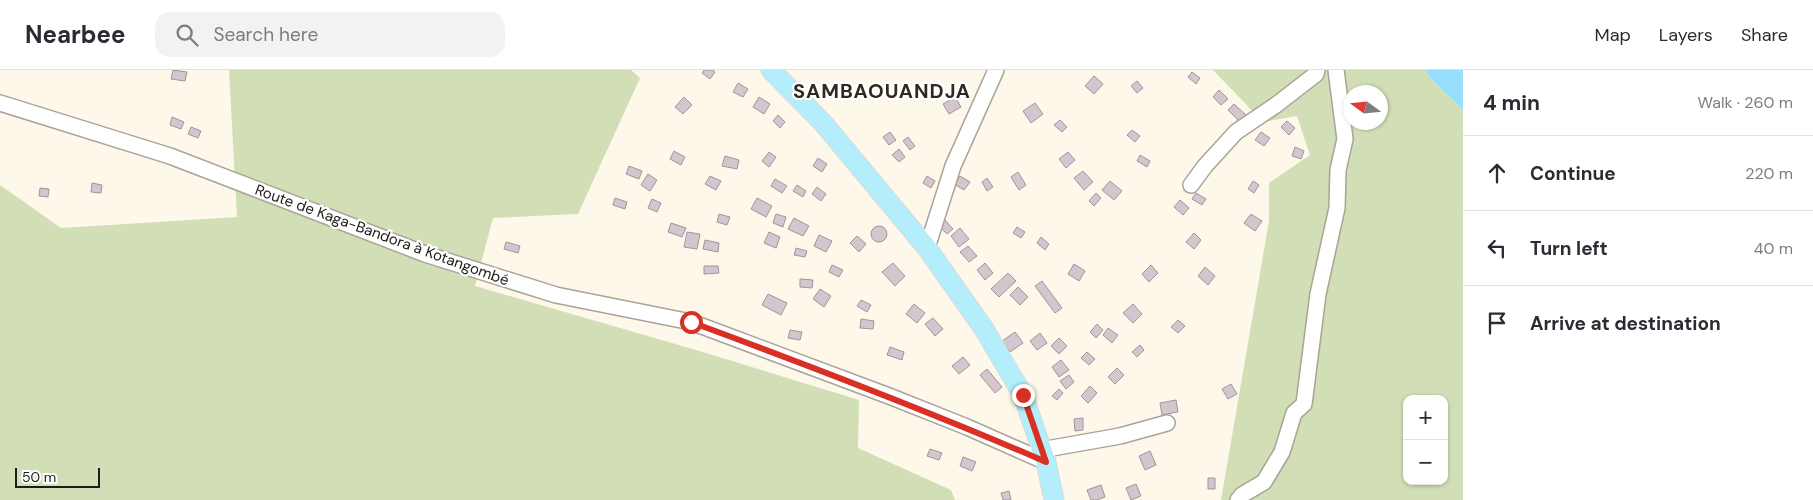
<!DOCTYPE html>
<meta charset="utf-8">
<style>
:root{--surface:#fff;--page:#f2f2f3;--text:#2b2b33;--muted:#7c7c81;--line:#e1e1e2}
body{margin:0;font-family:"DM Sans",sans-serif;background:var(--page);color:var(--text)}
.controls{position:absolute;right:15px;bottom:15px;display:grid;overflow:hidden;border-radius:10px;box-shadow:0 1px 4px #0004}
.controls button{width:45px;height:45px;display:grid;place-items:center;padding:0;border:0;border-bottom:1px solid var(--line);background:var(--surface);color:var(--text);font:25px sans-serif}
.compass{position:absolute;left:1343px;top:15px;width:45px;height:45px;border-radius:50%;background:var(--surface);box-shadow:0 1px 4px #0004;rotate:285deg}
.scale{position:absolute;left:15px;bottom:12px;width:85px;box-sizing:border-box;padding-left:5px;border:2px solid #1e1c17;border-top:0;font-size:14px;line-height:18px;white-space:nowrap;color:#1e1c17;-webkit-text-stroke:4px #fff;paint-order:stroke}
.stop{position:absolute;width:15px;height:15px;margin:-11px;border:4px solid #d93025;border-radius:50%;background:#fff}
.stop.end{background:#d93025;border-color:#fff;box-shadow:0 1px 5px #0008}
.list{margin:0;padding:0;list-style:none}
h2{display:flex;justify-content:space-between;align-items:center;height:65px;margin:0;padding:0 20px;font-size:21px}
h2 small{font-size:16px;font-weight:400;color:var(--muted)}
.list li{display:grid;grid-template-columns:32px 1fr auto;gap:15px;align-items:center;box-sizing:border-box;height:75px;padding:0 20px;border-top:1px solid var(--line)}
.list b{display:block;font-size:19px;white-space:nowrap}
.list em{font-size:16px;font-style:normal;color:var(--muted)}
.icon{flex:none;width:28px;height:28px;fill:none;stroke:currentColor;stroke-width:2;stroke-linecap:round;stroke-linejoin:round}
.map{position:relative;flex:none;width:1463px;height:430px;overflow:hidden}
header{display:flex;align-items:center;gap:30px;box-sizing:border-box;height:70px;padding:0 25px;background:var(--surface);border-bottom:1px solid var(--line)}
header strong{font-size:24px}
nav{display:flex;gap:28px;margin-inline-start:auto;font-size:18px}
.search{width:350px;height:45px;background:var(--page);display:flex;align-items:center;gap:12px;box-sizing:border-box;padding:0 18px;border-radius:15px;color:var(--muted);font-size:19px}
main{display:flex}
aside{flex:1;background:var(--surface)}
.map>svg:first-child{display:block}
.green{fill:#d1deb6;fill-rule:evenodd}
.water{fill:#97dffc}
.building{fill:#d4c6ce;stroke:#a1949b}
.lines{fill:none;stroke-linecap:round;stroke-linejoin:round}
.minor-casing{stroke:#a9a497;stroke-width:18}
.major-casing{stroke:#dbdbda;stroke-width:21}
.minor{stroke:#fff;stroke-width:15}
.major{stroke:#b4edfb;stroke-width:19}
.route{stroke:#d93025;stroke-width:6}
.labels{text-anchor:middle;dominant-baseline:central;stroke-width:4.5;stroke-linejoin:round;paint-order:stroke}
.street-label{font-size:15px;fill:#1e1c17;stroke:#fff}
.district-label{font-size:20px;font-weight:bold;letter-spacing:1px;fill:#2e2a20;stroke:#fff}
</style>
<header>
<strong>Nearbee</strong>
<div class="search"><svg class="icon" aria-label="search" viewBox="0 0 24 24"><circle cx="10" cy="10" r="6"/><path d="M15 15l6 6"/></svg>Search here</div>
<nav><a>Map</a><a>Layers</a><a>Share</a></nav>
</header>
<main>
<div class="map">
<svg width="1463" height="430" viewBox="0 0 1463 430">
<rect width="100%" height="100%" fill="#fef8eb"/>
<path class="green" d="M229,0H631L640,8L578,144L493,148L475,216L696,280L859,330L858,378L951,420L955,430H0V115L61,158L237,147Z
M1213,0H1425L1430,8L1463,40V430H1221L1269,151V113L1310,85L1297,46L1263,52ZM1350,22H1380V52H1350ZM1407,329H1444V411H1407Z"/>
<path class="water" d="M1425,0H1463V40L1430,8Z"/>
<path class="building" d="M173,0L187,2L185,11L171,9Z
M704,0H713L715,2L710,9L702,3Z
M1192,2L1200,8L1196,14L1188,7Z
M1094,6L1103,14L1094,24L1085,16Z
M1137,11L1143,18L1137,23L1131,16Z
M738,13L748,19L743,27L733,22Z
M1219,20L1228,29L1221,35L1213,27Z
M684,27L692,35L683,44L675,37Z
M759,27L770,34L764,44L753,37Z
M955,27L961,37L949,44L943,34Z
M1035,33L1043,44L1031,53L1023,41Z
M1234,34L1247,46L1241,53L1228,40Z
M778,45L785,52L780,58L773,51Z
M172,47L184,52L181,59L170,55Z
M1060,50L1067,57L1062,62L1054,55Z
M1287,51L1295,58L1289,65L1281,57Z
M191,57L201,61L198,68L188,64Z
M1132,60L1140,66L1135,72L1127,65Z
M890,62L896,70L889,75L883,67Z
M1261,62L1270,68L1264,76L1255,70Z
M908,67L915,76L910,80L903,71Z
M1295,77L1304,81L1301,89L1292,86Z
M899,79L905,87L899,92L892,85Z
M674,81L685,87L681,95L670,89Z
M769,82L776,87L769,97L762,91Z
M1068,82L1075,90L1066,98L1059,89Z
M1140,85L1150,91L1147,97L1137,91Z
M725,86L739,90L737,99L722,96Z
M818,88L827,94L822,102L813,96Z
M629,96L642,101L639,109L626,104Z
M1083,101L1093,112L1084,120L1074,108Z
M1018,102L1026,115L1019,120L1011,107Z
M648,104L657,110L650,121L641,115Z
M710,106L721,111L716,120L705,114Z
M927,106L935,111L931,118L923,113Z
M960,106L970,112L964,120L954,114Z
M987,108L993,117L987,121L982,112Z
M775,109L787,116L782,123L771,116Z
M1110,111L1122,121L1114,130L1102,120Z
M1253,111L1259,115L1254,123L1248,119Z
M92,113L102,115L101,123L91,122Z
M797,115L806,121L803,127L793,121Z
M817,117L826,124L821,131L812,124Z
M40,118L49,119L48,127L39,126Z
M1096,123L1101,128L1094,136L1089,131Z
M1196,123L1206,129L1202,135L1192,129Z
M615,128L627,132L625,139L613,135Z
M757,128L772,136L766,147L751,139Z
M652,129L661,133L657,142L648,138Z
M1180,130L1189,138L1183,145L1174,137Z
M719,144L730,147L727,155L717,152Z
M776,144L786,147L783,157L773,153Z
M1251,144L1262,151L1255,161L1244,153Z
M794,148L809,156L803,166L788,159Z
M945,150L953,159L947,164L939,156Z
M671,153L686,158L682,167L668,162Z
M871 164a8 8 0 1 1 16 0a8 8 0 1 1-16 0Z
M1017,157L1025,162L1021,168L1013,163Z
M960,158L969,169L959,177L951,166Z
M687,162L700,164L697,179L684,177Z
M769,162L780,167L776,178L764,173Z
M1194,163L1201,170L1194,179L1186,172Z
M819,165L832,171L826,182L814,176Z
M857,166L866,174L859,182L850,173Z
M1041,167L1049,174L1045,180L1037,173Z
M705,170L719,173L718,182L703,179Z
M506,172L520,176L518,183L504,179Z
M968,176L977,186L969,192L960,182Z
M796,178L807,181L805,187L794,185Z
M893,193L905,206L895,216L882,202Z
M985,193L993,203L985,210L977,200Z
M1074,194L1085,201L1079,211L1068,204Z
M832,195L843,200L839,207L829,202Z
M1151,195L1158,203L1149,212L1142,204Z
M704,196H718L719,203L704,204Z
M1205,197L1215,206L1208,215L1198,206Z
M1008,203L1016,211L999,227L991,219Z
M800,209L813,210L812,218L800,217Z
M1042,211L1062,238L1055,243L1035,216Z
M1018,217L1028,227L1020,235L1010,225Z
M820,219L831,226L824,237L813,229Z
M768,224L787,233L781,245L762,235Z
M861,230L871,235L867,242L857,236Z
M914,234L925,243L917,253L906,244Z
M1133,234L1142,244L1133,253L1123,243Z
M933,248L943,259L935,266L925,254Z
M861,249L874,251L873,259L860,258Z
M1178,250L1185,256L1178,263L1171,257Z
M1097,254L1103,260L1096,268L1090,262Z
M1108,258L1118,265L1112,273L1103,265Z
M790,260L802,262L800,270L788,268Z
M1015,262L1023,273L1010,282L1002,271Z
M1040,263L1047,273L1037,280L1030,271Z
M1059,268L1067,276L1059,284L1051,276Z
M1140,275L1144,280L1137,287L1132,282Z
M890,277L904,282L902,290L887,285Z
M1087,282L1095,289L1089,295L1081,288Z
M963,287L970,295L959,304L952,296Z
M1061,290L1069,300L1059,307L1052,297Z
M1117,298L1124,305L1115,314L1108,307Z
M987,299L1002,317L995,323L980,305Z
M1069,305L1074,312L1066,319L1060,311Z
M1231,314L1237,324L1228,329L1222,319Z
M1090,316L1097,323L1088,333L1081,326Z
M1059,319L1063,323L1057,330L1052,326Z
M1176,330L1178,342L1162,345L1160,333Z
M1083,348V360L1075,361L1074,349Z
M930,379L942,383L939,390L927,386Z
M1150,381L1156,395L1145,400L1139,386Z
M963,387L976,392L972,401L960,396Z
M1208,408H1215V419H1208Z
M1136,414L1141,426L1131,430L1126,418Z
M1101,415L1105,427L1097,430H1091L1087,420Z
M1009,421L1011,430H1003L1001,423Z"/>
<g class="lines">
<g class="minor-casing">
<path id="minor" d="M0,33L170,86L425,184L556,225L691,252L889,326L967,357L1046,392
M1191,115L1205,96L1236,62L1276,35L1316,4L1317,0
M927,178L953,96L996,0
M1041,380L1120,366L1167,353
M1238,430L1242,425L1264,412L1282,382L1294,343L1304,334L1318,224L1337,138L1338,100L1345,69L1336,0"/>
</g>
<g class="major-casing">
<path id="major" d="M771,0L824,54L927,178L984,259L1023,325L1046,392L1054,430"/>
</g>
<use href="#minor" class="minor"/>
<use href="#major" class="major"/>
</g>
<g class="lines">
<path class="route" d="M691,252C810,296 929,341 1046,392L1023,325"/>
</g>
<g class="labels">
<g class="street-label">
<text transform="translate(382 165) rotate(20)">Route de Kaga-Bandora à Kotangombé</text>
</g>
<g class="district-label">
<text x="882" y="21">SAMBAOUANDJA</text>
</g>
</g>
</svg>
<div class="controls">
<button>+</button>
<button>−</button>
</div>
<svg class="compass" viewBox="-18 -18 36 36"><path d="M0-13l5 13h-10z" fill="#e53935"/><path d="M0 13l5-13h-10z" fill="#7c7c81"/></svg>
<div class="scale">50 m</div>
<div class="stop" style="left:691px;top:252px"></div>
<div class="stop end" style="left:1023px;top:325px"></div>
</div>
<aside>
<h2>4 min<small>Walk · 260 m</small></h2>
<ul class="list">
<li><svg class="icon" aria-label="ahead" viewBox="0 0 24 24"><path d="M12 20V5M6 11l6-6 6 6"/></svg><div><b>Continue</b></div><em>220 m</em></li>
<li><svg class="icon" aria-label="left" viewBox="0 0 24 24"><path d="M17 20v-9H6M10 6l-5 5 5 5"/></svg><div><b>Turn left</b></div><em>40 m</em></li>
<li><svg class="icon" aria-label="arrive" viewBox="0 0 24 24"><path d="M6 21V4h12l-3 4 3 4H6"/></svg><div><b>Arrive at destination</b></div></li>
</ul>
</aside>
</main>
